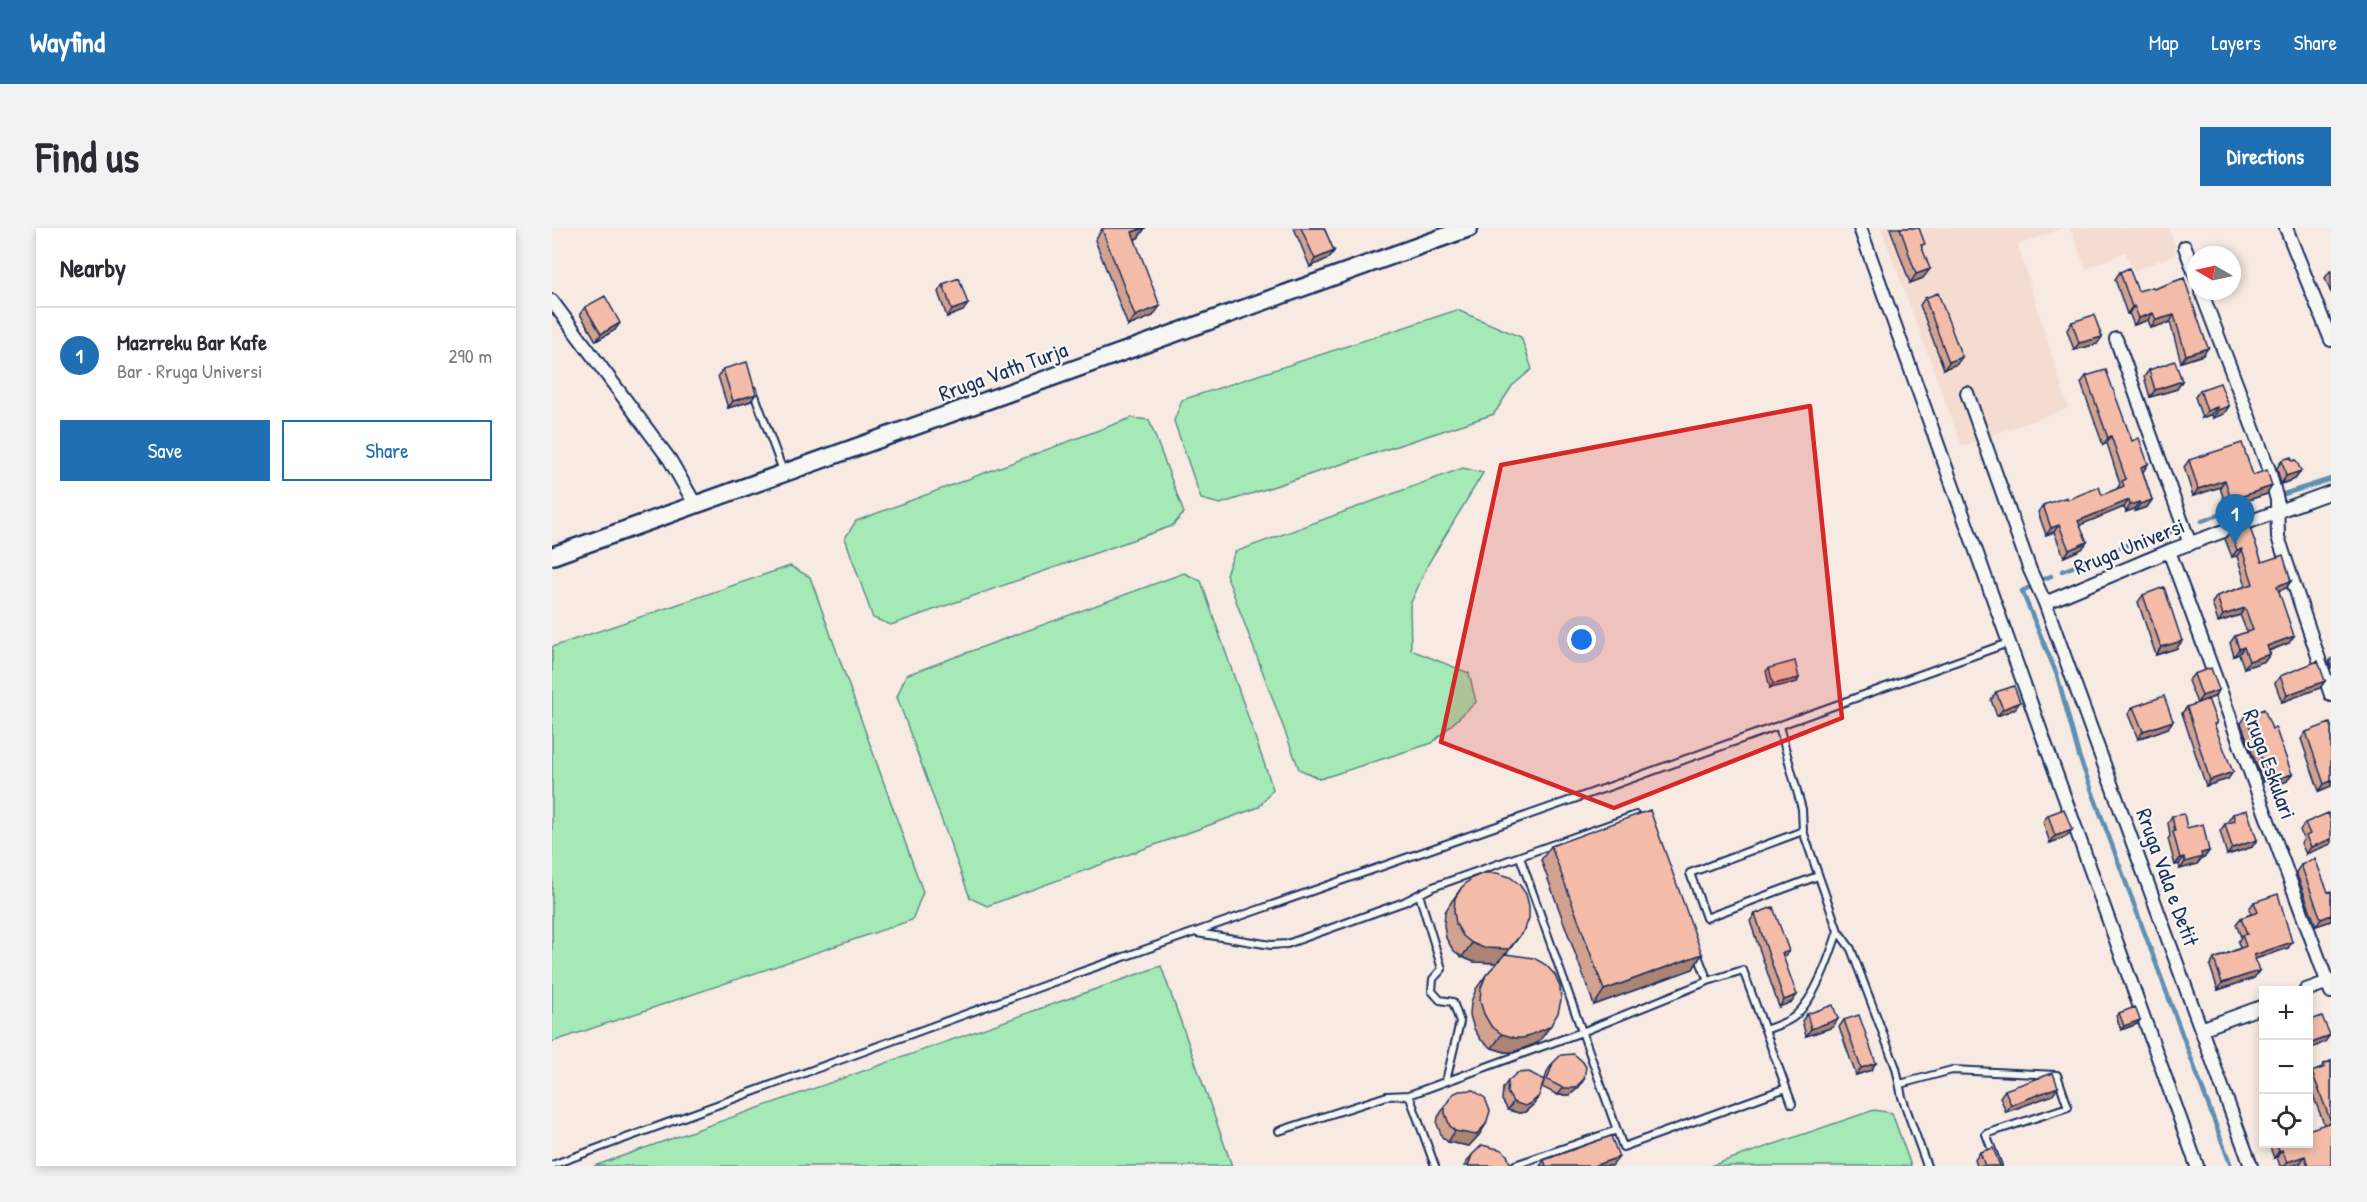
<!DOCTYPE html>
<meta charset="utf-8">
<style>
:root{--surface:#fff;--page:#f2f2f3;--text:#2b2b33;--muted:#7c7c81;--line:#e1e1e2;--accent:#1f6fb2}
body{margin:0;font-family:"Patrick Hand",sans-serif;background:var(--page);color:var(--text)}
.controls{position:absolute;right:18px;bottom:18px;display:grid;overflow:hidden;border-radius:0px;box-shadow:0 3px 9px #0003}
.controls button{width:54px;height:54px;display:grid;place-items:center;padding:0;border:0;border-bottom:2px solid var(--line);background:var(--surface);color:var(--text);font:30px sans-serif}
.compass{position:absolute;left:1635px;top:18px;width:54px;height:54px;border-radius:50%;background:var(--surface);box-shadow:0 3px 9px #0003;rotate:279deg}
.you{position:absolute;left:1030px;top:412px;width:21px;height:21px;margin:-15px;border:4px solid #fff;border-radius:50%;background:#1a73e8;box-shadow:0 0 0 9px #1a73e833}
.badge{display:grid;place-items:center;width:39px;height:39px;border-radius:50%;background:var(--accent);color:#fff;font-size:20px;font-weight:700}
.pin{position:absolute;translate:-50% -50px;filter:drop-shadow(0 2px 3px #0008)}
.pin::after{content:'';position:absolute;top:32px;width:21px;height:18px;background:inherit;clip-path:polygon(0 0,100% 0,50% 100%)}
.list{margin:0;padding:0;list-style:none}
h2{display:flex;justify-content:space-between;align-items:center;height:78px;margin:0;padding:0 24px;font-size:26px}
h2 small{font-size:20px;font-weight:400;color:var(--muted)}
.list li{display:grid;grid-template-columns:39px 1fr auto;gap:18px;align-items:center;box-sizing:border-box;height:96px;padding:0 24px;border-top:2px solid var(--line)}
.list b{display:block;font-size:22px;white-space:nowrap}
.list p{margin:0;font-size:20px;white-space:nowrap;color:var(--muted)}
.list em{font-size:20px;font-style:normal;color:var(--muted)}
.actions{display:flex;gap:12px;padding:18px 24px}
.actions a{flex:1;padding:14px 0;border:2px solid var(--accent);border-radius:0px;text-align:center;font-size:21px;color:var(--accent)}
.actions .main{background:var(--accent);color:#fff}
.icon{flex:none;width:33px;height:33px;fill:none;stroke:currentColor;stroke-width:2;stroke-linecap:round;stroke-linejoin:round}
.map{position:relative;flex:none;width:1779px;height:938px;overflow:hidden;border-radius:0px}
header{display:flex;align-items:center;gap:36px;box-sizing:border-box;height:84px;padding:0 30px;background:var(--accent);color:#fff}
header strong{font-size:28px}
nav{display:flex;gap:33px;margin-inline-start:auto;font-size:21px}
.intro{display:flex;align-items:center;justify-content:space-between;box-sizing:border-box;height:144px;padding:0 36px}
h1{margin:0;font-size:42px}
.button{padding:15px 27px;border-radius:0px;background:var(--accent);color:#fff;font-size:21px;font-weight:700}
main{display:flex;gap:36px;padding:0 36px}
aside{flex:1;background:var(--surface);border-radius:0px;box-shadow:0 3px 9px #0003}
.map>svg:first-child{display:block}
.built{fill:#f5dcd1}
.green{fill:#a5eab6;stroke:#608c8a;stroke-width:1.5}
.lines{fill:none;stroke-linecap:round;stroke-linejoin:round}
.stream{stroke:#5e90b3;stroke-width:4.5}
.lane-casing{stroke:#1b2f5e;stroke-width:10}
.street-casing{stroke:#1b2f5e;stroke-width:16}
.secondary-casing{stroke:#1b2f5e;stroke-width:21}
.lane{stroke:#f6f6f2;stroke-width:6}
.street{stroke:#f6f6f2;stroke-width:12}
.secondary{stroke:#f6f6f2;stroke-width:16}
.wall{fill:#d2a290;stroke:#1b2f5e;stroke-width:1.5}
.shaded-wall{fill:#ab8476;stroke:#1b2f5e;stroke-width:1.5}
.building{fill:#f4bca8;stroke:#1b2f5e;stroke-width:1.5}
.marked{fill:#d62828;fill-opacity:0.2;stroke:#d62828;stroke-width:4.5;stroke-linejoin:round}
.labels{text-anchor:middle;dominant-baseline:central;stroke-width:4.5;stroke-linejoin:round;paint-order:stroke}
.street-label{font-size:22px;fill:#1b2f5e;stroke:#f6f6f2}
</style>
<header>
<strong>Wayfind</strong>
<nav><a>Map</a><a>Layers</a><a>Share</a></nav>
</header>
<div class="intro"><h1>Find us</h1><a class="button">Directions</a></div>
<main>
<aside>
<h2>Nearby<small></small></h2>
<ul class="list">
<li><span class="badge">1</span><div><b>Mazrreku Bar Kafe</b><p>Bar · Rruga Universi</p></div><em>290 m</em></li>
</ul>
<div class="actions"><a class="main">Save</a><a>Share</a></div>
</aside>
<div class="map">
<svg width="1779" height="938" viewBox="0 0 1779 938">
<rect width="100%" height="100%" fill="#f6eae3"/>
<filter id="ink" filterUnits="userSpaceOnUse"><feTurbulence type="fractalNoise" baseFrequency=".0167" numOctaves="2"/><feDisplacementMap in="SourceGraphic" scale="12" xChannelSelector="R" yChannelSelector="G"/><feConvolveMatrix kernelMatrix="1 2 1 2 8 2 1 2 1" color-interpolation-filters="sRGB"/></filter>
<g filter="url(#ink)">
<path class="built" d="M1329,0H1510L1466,17L1516,180L1410,218Z
M1518,0H1617L1625,26L1581,43L1573,24L1534,41Z"/>
<path class="green" d="M905,82L969,109L980,141L960,158L942,186L668,276L649,271L622,193L630,172Z
M579,190L597,192L632,285L620,298L339,397L321,390L293,310L304,293Z
M911,240L931,245L876,336L858,377L859,422L917,445L924,474L880,515L768,551L747,541L674,346L683,324Z
M238,338L258,349L371,664L360,692L0,814V419Z
M632,345L649,353L721,561L707,579L435,678L418,670L345,469L354,447Z
M609,738L680,938H42Z
M1322,882L1340,885L1359,938H1158Z"/>
<g class="lines">
<path class="stream" d="M1732,266L1779,251
M1650,293L1675,284
M1569,319L1625,302
M1510,343L1557,325
M1492,351L1499,348
M1476,360L1470,363L1505,447L1527,528L1679,938"/>
<g class="lane-casing">
<path id="lane" d="M201,162L231,243
M1227,498L1250,581L1251,603L1286,703L1299,721L1344,840L1350,869L1375,938
M1251,603L1138,645L1154,690L1266,648
M968,629L1071,919L1234,860
M867,666L890,741L881,751L880,763L888,772L901,774L908,794L894,853
M645,705L719,717L735,716L852,674L881,659L1084,587
M1156,753L1191,742L1240,876
M1213,802C1223,798 1235,795 1243,788C1264,769 1277,730 1286,703
M1348,856L1400,842L1505,847L1516,879L1434,906L1446,938
M857,867L883,938
M727,903L835,868L857,867L1030,804L1156,753L1145,725
M0,937L529,744L1059,558L1456,415
M963,937L1065,902"/>
</g>
<g class="street-casing">
<path id="street" d="M1308,0L1645,938
M1734,0L1779,112
M1633,19L1644,49
M1649,63L1717,242L1725,272L1726,309L1779,467
M0,73L118,232L144,278
M1564,111L1638,316
M1415,165L1478,342L1493,375L1699,938
M1617,323L1779,764
M1493,375L1617,323L1779,264
M1754,762L1779,753
M1649,801L1712,778"/>
</g>
<g class="secondary-casing">
<path id="secondary" d="M0,328L917,0"/>
</g>
<use href="#lane" class="lane"/>
<use href="#street" class="street"/>
<use href="#secondary" class="secondary"/>
</g>
<path class="wall" d="M593,0L586,10L583,11L601,88L576,98L543,12L550,1Z
M742,0H772L782,23L777,30L758,39Z
M1338,0H1367L1370,20L1371,50L1358,55Z
M1778,43H1779V65L1773,50Z
M1568,44L1586,63L1602,61L1632,50L1651,127L1629,134L1618,94L1599,100L1596,92L1582,97L1577,85L1575,86L1563,51Z
M391,56L411,83L395,89L386,64Z
M1373,70L1405,136L1392,141L1368,77Z
M33,79L63,102L44,113L28,86Z
M1520,94L1545,116L1522,122L1515,102Z
M171,141L199,173L176,180L166,148Z
M1597,142L1630,153L1625,161L1598,169L1592,149Z
M1534,148L1591,244L1600,272L1595,279L1583,283L1582,281L1574,284L1572,279L1527,297L1535,314L1530,321L1512,329L1502,304L1494,307L1486,284L1491,277L1515,272L1550,267L1565,261L1568,256L1555,215L1551,217L1529,155Z
M1648,162L1677,178L1672,186L1661,190L1660,186L1650,190L1643,169Z
M1637,232L1701,247L1715,266L1674,279L1668,259L1641,268L1632,239Z
M1730,232L1740,233L1749,243L1743,251L1729,256L1725,240Z
M1678,304L1710,334L1739,353L1734,360L1727,363L1737,415L1717,423L1718,426L1713,433L1692,440L1687,426L1682,428L1678,415L1683,408L1695,404L1688,387L1666,394L1660,375L1665,368L1694,358L1685,328L1680,329L1673,311Z
M1591,367L1625,420L1604,427L1586,374Z
M1779,430V441L1777,434Z
M1217,440L1247,450L1245,454L1218,460L1214,443Z
M1642,446L1662,469L1645,475L1636,453Z
M1728,448L1773,453L1768,460L1730,474L1723,455Z
M1444,464L1463,481L1445,488L1439,472Z
M1581,479L1616,500L1586,511L1576,486Z
M1635,479L1665,495L1663,498L1676,551L1654,558L1630,485Z
M1694,488L1735,553L1718,559L1716,552L1711,554L1689,495Z
M1779,498V558L1767,563L1749,511L1754,504Z
M1681,586L1700,619L1675,627L1668,603L1673,596L1677,595L1676,593Z
M1496,587L1514,609L1498,615L1491,594Z
M1620,588L1635,600L1657,623L1652,630L1649,631L1645,636L1628,641L1627,636L1623,637L1616,611L1618,608L1616,595Z
M1779,594L1754,626L1749,615L1752,612L1748,602L1753,595Z
M999,618L1150,726L1141,741L1042,777L989,632Z
M1749,637L1776,664H1779V693L1764,698L1744,644Z
M910,659L973,701L954,726L989,811L983,816L961,824H953L940,820L929,812L922,801L918,787L919,774L924,761L934,747L945,735L922,734L910,729L901,722L894,710L892,697L893,684L900,673Z
M1702,674L1736,720L1703,731L1702,750L1666,762L1658,738L1662,731L1688,720L1686,714L1689,709L1684,696L1689,690L1699,686L1697,681Z
M1203,686L1237,723L1232,730L1240,774L1227,779L1198,693Z
M1567,785L1588,792L1585,796L1569,802L1564,788Z
M1255,786L1281,799L1254,808L1250,793Z
M1292,792L1319,842L1304,847L1287,799Z
M1779,833V938H1749L1748,935L1739,938H1728L1725,929L1722,930L1718,919L1720,915H1756L1772,896L1756,854V850L1760,844L1768,841L1772,836Z
M1001,835L1032,851L1027,859L1018,867H1006L990,859L996,842Z
M956,853L987,868L982,876L973,884L967,885L956,882L950,872L951,860Z
M1453,862L1501,867L1454,884L1448,869Z
M901,866L934,896L927,907L917,918L896,914L890,909L885,896L886,889Z
M1428,924L1448,938H1425L1423,932Z
M920,927L959,938H912Z
M992,932L1060,938H988Z"/>
<path class="shaded-wall" d="M593,0L586,10L573,14L580,4Z
M782,23L777,30L758,39L763,31Z
M1378,41L1371,50L1358,55L1364,46Z
M416,76L411,83L395,89L400,82Z
M608,78L601,88L576,98L583,88Z
M1582,78L1577,85L1575,86L1580,79Z
M1601,85L1596,92L1582,97L1587,90Z
M1622,87L1618,94L1599,100L1604,92Z
M68,95L63,102L44,113L49,106Z
M1550,109L1545,116L1522,122L1527,115Z
M1656,120L1651,127L1629,134L1634,127Z
M1410,129L1405,136L1392,141L1397,134Z
M1630,153L1625,161L1598,169L1603,162Z
M204,166L199,173L176,180L181,173Z
M1677,178L1672,186L1661,190L1666,182Z
M1665,179L1660,186L1650,190L1655,183Z
M1559,208L1555,215L1551,217L1556,210Z
M1596,236L1591,244L1584,246L1589,239Z
M1749,243L1743,251L1729,256L1734,248Z
M1673,252L1668,259L1641,268L1646,261Z
M1720,258L1715,266L1674,279L1679,272Z
M1577,272L1572,279L1521,300L1526,293Z
M1600,272L1595,279L1583,283L1588,276Z
M1587,274L1582,281L1574,284L1578,277Z
M1507,297L1502,304L1494,307L1499,300Z
M1535,314L1530,321L1512,329L1517,322Z
M1690,321L1685,328L1680,329L1685,322Z
M1739,353L1734,360L1720,365L1725,358Z
M1693,380L1688,387L1666,394L1671,387Z
M1742,408L1737,415L1710,425L1715,418Z
M1630,413L1625,420L1604,427L1609,419Z
M1692,419L1687,426L1682,428L1687,421Z
M1718,426L1713,433L1692,440L1697,433Z
M1247,450L1245,454L1218,460L1221,456Z
M1773,453L1768,460L1730,474L1735,467Z
M1667,462L1662,469L1645,475L1650,468Z
M1468,474L1463,481L1445,488L1451,481Z
M1621,493L1616,500L1586,511L1591,503Z
M1681,544L1676,551L1654,558L1658,552Z
M1721,545L1716,552L1711,554L1716,547Z
M1740,546L1735,553L1718,559L1723,552Z
M1779,553V558L1767,563L1772,556Z
M1520,602L1514,609L1498,615L1503,608Z
M1779,611V616L1754,626L1759,619Z
M1705,612L1700,619L1675,627L1680,620Z
M1657,623L1652,630L1649,631L1645,636L1628,641L1633,634L1649,625Z
M1632,629L1627,636L1623,637L1628,630Z
M1779,687V693L1764,698L1769,691Z
M973,701L947,735L922,734L910,729L920,715Z
M1740,714L1736,720L1697,733L1702,727Z
M1237,723L1232,730L1230,725Z
M1150,726L1141,741L1042,777L1052,762Z
M1707,743L1702,750L1666,762L1670,755Z
M1245,767L1240,774L1227,779L1232,772Z
M1286,791L1281,799L1254,808L1259,801Z
M1588,792L1585,796L1569,802L1572,798Z
M999,797L989,811L983,816L961,824H953L940,820L950,806Z
M1778,807L1773,814L1756,822V817Z
M1324,835L1319,842L1304,847L1309,840Z
M1032,851L1027,859L1018,867H1006L1011,860Z
M1506,859L1501,867L1454,884L1459,877Z
M987,868L982,876L973,884L967,885L956,882L961,874Z
M934,896L927,907L917,918L896,914L903,903Z
M1730,922L1725,929L1722,930L1727,923Z
M1753,928L1748,935L1739,938H1732L1735,934Z
M1067,929L1060,938H1041Z"/>
<path class="building" d="M554,0H592L580,4L608,78L583,88L550,1Z
M749,0H772L782,23L763,31Z
M1348,0H1367L1373,16L1369,17L1378,41L1364,46Z
M1577,40L1586,63L1601,59L1602,61L1632,50L1656,120L1634,127L1622,87L1604,92L1601,85L1587,90L1582,78L1580,79L1568,44Z
M407,50L416,76L400,82L391,56Z
M1386,65L1410,129L1397,134L1373,70Z
M53,68L68,95L49,106L33,79Z
M1542,87L1550,109L1527,115L1520,94Z
M1623,133L1630,153L1603,162L1597,142Z
M195,134L204,166L181,173L171,141Z
M1554,142L1580,213L1587,210L1596,236L1589,239L1600,272L1588,276L1587,274L1578,277L1577,272L1526,293L1535,314L1517,322L1507,297L1499,300L1491,277L1515,269V272L1547,259L1550,267L1572,258L1570,253L1574,251L1559,208L1556,210L1534,148Z
M1668,155L1677,178L1666,182L1665,179L1655,183L1648,162Z
M1690,215L1701,247L1715,242L1720,258L1679,272L1673,252L1646,261L1637,232Z
M1739,229L1740,233L1744,232L1749,243L1734,248L1730,232Z
M1697,297L1710,334L1731,327L1739,353L1725,358L1742,408L1715,418L1718,426L1697,433L1692,419L1687,421L1683,408L1701,402L1693,380L1671,387L1665,368L1701,356L1690,321L1685,322L1678,304Z
M1612,359L1630,413L1609,419L1591,367Z
M1243,433L1247,450L1221,456L1217,440Z
M1766,433L1773,453L1735,467L1728,448Z
M1659,440L1667,462L1650,468L1642,446Z
M1462,458L1468,474L1451,481L1444,464Z
M1612,468L1621,493L1591,503L1581,479Z
M1656,471L1665,495L1662,496L1681,544L1658,552L1635,479Z
M1712,481L1720,501L1723,499L1740,546L1723,552L1721,545L1716,547L1694,488Z
M1778,495L1779,498V553L1772,556L1754,504Z
M1512,581L1520,602L1503,608L1496,587Z
M1098,582L1150,726L1052,762L999,618Z
M1695,582L1705,612L1680,620L1673,596L1683,593L1681,586Z
M1776,585L1779,594V611L1759,619L1754,608L1758,606L1753,595Z
M1632,586L1635,600L1651,596L1657,623L1649,625L1650,629L1633,634L1632,629L1628,630L1621,604L1623,603L1620,588Z
M1763,631L1776,664L1779,663V687L1769,691L1749,637Z
M932,645H945L958,649L967,656L974,666L977,678V690L973,701L957,721L932,720L920,715L911,708L904,696L902,683L903,670L910,659L920,650Z
M1726,666L1740,714L1702,727L1707,743L1670,755L1662,731L1694,718L1690,707L1695,706L1689,690L1706,684L1702,674Z
M1221,679L1237,723L1230,725L1245,767L1232,772L1203,686Z
M953,726L982,730L994,737L1003,747L1008,759L1009,772L1006,785L999,797L993,801L971,810H963L950,806L939,798L932,786L928,773L929,760L934,747Z
M1281,777L1286,791L1259,801L1255,786Z
M1583,779L1588,792L1572,798L1567,785Z
M1307,787L1324,835L1309,840L1292,792Z
M1770,788L1778,807L1756,817V793Z
M1022,826L1031,834L1034,839L1032,851L1023,860H1011L995,852L1001,835L1009,827Z
M1779,833V938H1756L1753,928L1735,934L1730,922L1727,923L1724,915H1756V902L1779,894L1760,844L1773,839L1772,836Z
M977,844L992,852L987,868L978,876L973,878L961,874L955,864L956,853L965,845Z
M1501,845L1506,859L1459,877L1453,862Z
M921,862L933,870L938,883L934,896L924,907L903,903L898,898L893,885V878L901,866L907,863Z
M1059,908L1067,929L1041,938H994L992,932Z
M930,917L950,922L955,927L959,938H916L920,927Z
M1441,920L1448,938H1433L1428,924Z"/>
</g>
<path class="marked" d="M1258,178L1290,490L1062,580L889,514L949,237Z"/>
<g class="labels">
<g class="street-label">
<text transform="translate(451 143) rotate(-20)">Rruga Vath Turja</text>
<text transform="translate(1577 318) rotate(-22)">Rruga Universi</text>
<text transform="translate(1718 536) rotate(70)">Rruga Eskulari</text>
<text transform="translate(1616 649) rotate(70)">Rruga Vala e Detit</text>
</g>
</g>
</svg>
<div class="controls">
<button>+</button>
<button>−</button>
<button><svg class="icon" aria-label="locate" viewBox="0 0 24 24"><circle cx="12" cy="12" r="6"/><path d="M12 2v4M12 18v4M2 12h4M18 12h4"/></svg></button>
</div>
<svg class="compass" viewBox="-18 -18 36 36"><path d="M0-13l5 13h-10z" fill="#e53935"/><path d="M0 13l5-13h-10z" fill="#7c7c81"/></svg>
<div class="you"></div>
<div class="pin badge" style="left:1683px;top:316px">1</div>
</div>
</main>
